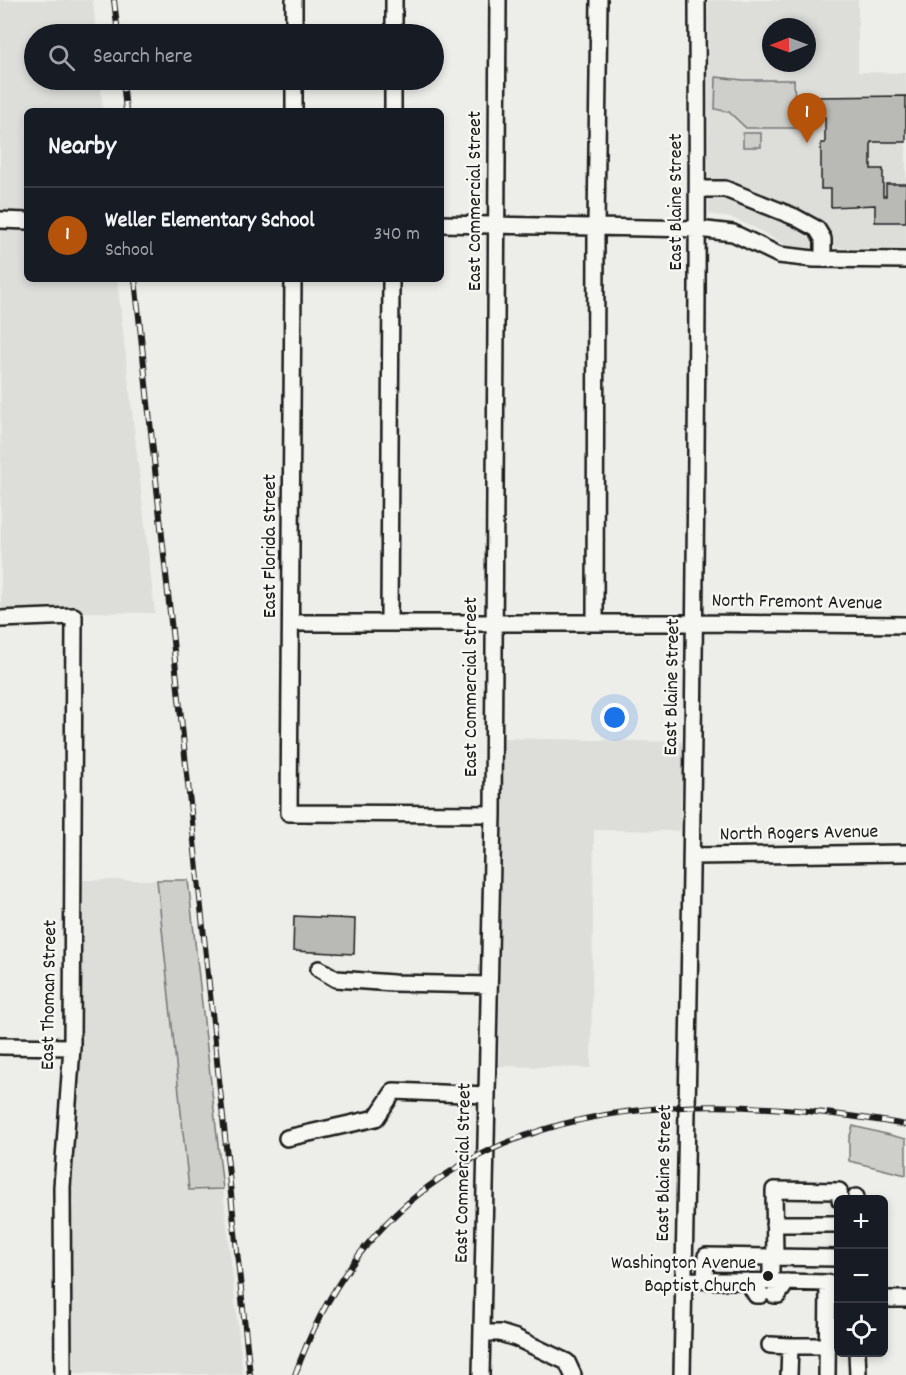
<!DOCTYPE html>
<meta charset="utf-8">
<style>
:root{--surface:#171b24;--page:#242831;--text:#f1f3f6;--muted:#9ea1a6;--line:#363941;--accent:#b45309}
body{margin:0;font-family:Dekko,sans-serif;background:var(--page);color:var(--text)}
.controls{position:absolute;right:18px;bottom:18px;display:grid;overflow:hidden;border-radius:9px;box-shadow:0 3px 9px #0003}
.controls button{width:54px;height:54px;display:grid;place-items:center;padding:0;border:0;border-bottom:2px solid var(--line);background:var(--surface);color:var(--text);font:30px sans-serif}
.compass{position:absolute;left:762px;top:18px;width:54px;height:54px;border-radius:50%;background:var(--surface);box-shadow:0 3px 9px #0003;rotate:269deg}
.you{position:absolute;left:615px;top:718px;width:21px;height:21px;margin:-15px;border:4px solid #fff;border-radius:50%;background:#1a73e8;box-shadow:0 0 0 9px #1a73e833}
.badge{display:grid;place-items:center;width:39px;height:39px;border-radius:50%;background:var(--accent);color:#fff;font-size:20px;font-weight:700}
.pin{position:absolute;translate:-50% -50px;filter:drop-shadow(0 2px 3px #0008)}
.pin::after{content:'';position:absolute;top:32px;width:21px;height:18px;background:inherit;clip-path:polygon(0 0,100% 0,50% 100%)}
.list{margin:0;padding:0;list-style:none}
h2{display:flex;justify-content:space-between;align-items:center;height:78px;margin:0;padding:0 24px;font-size:26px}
h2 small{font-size:20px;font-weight:400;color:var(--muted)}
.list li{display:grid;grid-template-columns:39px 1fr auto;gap:18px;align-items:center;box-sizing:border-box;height:96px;padding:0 24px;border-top:2px solid var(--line)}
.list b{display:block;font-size:22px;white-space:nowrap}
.list p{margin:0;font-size:20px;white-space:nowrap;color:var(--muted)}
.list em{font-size:20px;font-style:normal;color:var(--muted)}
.icon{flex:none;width:33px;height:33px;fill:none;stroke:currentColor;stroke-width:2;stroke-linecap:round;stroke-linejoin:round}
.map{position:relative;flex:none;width:906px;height:1375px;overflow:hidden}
.search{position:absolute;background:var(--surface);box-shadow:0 3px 9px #0003;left:24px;top:24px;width:420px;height:66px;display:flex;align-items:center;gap:15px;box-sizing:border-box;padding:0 21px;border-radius:33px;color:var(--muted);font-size:22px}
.panel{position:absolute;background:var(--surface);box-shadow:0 3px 9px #0003;left:24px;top:108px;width:420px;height:174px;border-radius:9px}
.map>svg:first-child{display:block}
.built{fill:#ddddda;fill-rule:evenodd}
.green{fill:#cececb;stroke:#757574;stroke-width:1.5}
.building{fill:#b9b9b6;stroke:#1c1c1c;stroke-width:1.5}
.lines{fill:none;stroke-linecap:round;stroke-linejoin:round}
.minor-casing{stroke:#1c1c1c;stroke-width:20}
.minor{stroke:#f6f6f2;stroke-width:15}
.rail-casing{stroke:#1c1c1c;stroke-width:6}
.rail{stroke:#f6f6f2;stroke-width:4;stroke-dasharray:11;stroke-linecap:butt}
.poi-dot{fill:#1c1c1c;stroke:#f6f6f2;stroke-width:2}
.labels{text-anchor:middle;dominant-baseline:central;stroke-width:5;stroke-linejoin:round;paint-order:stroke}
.street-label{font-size:20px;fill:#1c1c1c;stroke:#f6f6f2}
.poi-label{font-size:20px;fill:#1c1c1c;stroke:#f6f6f2;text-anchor:end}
</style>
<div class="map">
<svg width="906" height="1375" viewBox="0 0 906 1375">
<rect width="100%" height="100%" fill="#edede9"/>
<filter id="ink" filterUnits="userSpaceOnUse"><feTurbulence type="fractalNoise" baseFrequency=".0167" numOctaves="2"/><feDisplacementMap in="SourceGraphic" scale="12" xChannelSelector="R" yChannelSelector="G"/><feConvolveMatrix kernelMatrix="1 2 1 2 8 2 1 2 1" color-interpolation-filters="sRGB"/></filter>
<g filter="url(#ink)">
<path class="built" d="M0,0H93L96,34H34V80H100L103,111H27V215H0Z
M708,0H858V72L906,73V249L789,247L753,227L732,218L709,214ZM771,27H807V63H771Z
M0,229H27V279H117L155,613L1,611Z
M503,738L683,742L680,831L594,830L591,1068L499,1066Z
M77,880H157L189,1190L223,1189L243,1375L70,1373L67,1362L71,1179L77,1054Z"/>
<path class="green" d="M716,77L743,80H794L796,128H746L729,112L715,109Z
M743,133H761V147H743Z
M157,880H188L223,1189L189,1190Z
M853,1126L906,1139V1175L849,1161V1139Z"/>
<path class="building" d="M906,96V142H871V169H883V196H886V184H906V222H875V205L831,207V189H821V143H825V117H816V97Z
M294,916L355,919L354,954L293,951Z"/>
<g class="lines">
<g class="minor-casing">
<path id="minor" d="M294,34V0
M394,34V0
M294,111V80
M393,111V80
M698,189H725L795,217L817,229L823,239V259
M0,220L27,221
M441,224L698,229L733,233L779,255L814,259L906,260
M293,279L289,813L493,814
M0,619L74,616L72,1047L62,1187L63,1375
M292,623H695L906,625
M389,623L391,279
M595,623L596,226L599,0
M692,856L906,853
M319,969L336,979L393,983L489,985
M0,1046L72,1047
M287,1138L376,1118L394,1091L486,1095
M856,1197V1200
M774,1224H838
M771,1257L838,1258
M775,1257L774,1190L839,1191L840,1200
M684,1280L828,1283L827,1375
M705,1280L706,1256L771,1257V1282
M747,1281L756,1295H761
M774,1295H778L787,1282
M884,1299H906
M482,1333H500L516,1338L567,1362L573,1375
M770,1345L790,1346L789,1375
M790,1346H827
M857,1352L858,1375
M481,1375L493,814L498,0
M682,1375C691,917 699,458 697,0"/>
</g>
<use href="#minor" class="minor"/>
<g class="rail-casing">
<path id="rail" d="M114,0L118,34
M123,80L126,111
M135,279L250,1375
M295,1375C393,1099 656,1080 906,1125"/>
</g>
<use href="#rail" class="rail"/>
</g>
</g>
<circle class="poi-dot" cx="768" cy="1276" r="6"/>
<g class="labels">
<g class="street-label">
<text transform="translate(476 201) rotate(-90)">East Commercial Street</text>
<text transform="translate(677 202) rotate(-90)">East Blaine Street</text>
<text transform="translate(271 546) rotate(-90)">East Florida Street</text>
<text transform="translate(797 603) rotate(1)">North Fremont Avenue</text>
<text transform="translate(472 687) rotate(-90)">East Commercial Street</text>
<text transform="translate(673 687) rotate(-89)">East Blaine Street</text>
<text transform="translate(799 834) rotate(-1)">North Rogers Avenue</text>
<text transform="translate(50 995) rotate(-89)">East Thoman Street</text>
<text transform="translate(464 1173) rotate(-89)">East Commercial Street</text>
<text transform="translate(665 1173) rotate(-89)">East Blaine Street</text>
</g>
<g class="poi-label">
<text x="756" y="1264">Washington Avenue<tspan x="756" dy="23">Baptist Church</tspan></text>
</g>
</g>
</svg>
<div class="controls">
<button>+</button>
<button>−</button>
<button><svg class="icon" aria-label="locate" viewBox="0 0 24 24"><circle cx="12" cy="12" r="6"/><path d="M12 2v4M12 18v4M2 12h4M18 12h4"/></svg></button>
</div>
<svg class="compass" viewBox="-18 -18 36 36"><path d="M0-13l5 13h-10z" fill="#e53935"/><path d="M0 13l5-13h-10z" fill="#9ea1a6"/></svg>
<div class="you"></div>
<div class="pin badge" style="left:807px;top:143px">1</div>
<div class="search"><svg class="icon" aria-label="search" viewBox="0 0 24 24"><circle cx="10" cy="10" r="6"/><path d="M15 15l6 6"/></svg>Search here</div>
<section class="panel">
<h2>Nearby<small></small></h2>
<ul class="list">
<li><span class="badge">1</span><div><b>Weller Elementary School</b><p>School</p></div><em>340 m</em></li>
</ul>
</section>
</div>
